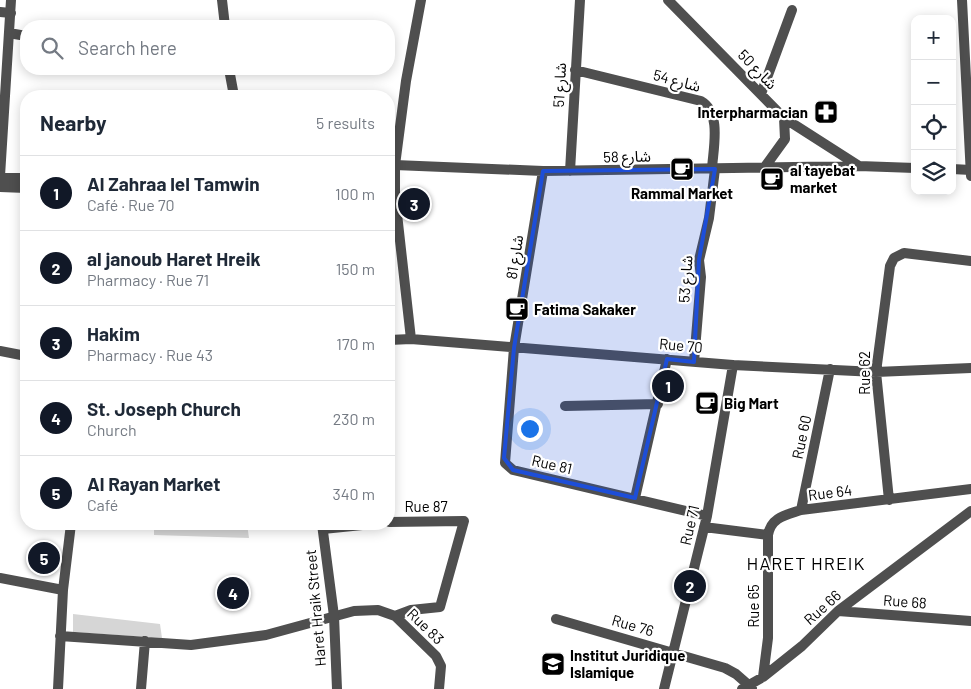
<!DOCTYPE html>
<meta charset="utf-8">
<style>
:root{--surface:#fff;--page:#f2f2f3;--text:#1f2937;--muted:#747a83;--line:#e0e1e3;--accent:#111827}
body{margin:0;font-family:Barlow,"Noto Sans Arabic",sans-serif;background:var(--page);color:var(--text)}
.controls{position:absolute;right:15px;top:15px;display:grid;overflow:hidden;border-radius:10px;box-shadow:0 2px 12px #0003}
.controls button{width:45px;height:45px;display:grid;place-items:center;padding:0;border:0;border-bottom:1px solid var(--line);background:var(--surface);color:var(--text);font:25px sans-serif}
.you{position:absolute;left:529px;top:428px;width:18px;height:18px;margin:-12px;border:4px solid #fff;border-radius:50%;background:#1a73e8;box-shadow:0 0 0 8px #1a73e833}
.badge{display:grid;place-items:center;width:32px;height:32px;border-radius:50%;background:var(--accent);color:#fff;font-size:16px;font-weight:700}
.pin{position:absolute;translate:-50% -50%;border:2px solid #fff;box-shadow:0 1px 5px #0006}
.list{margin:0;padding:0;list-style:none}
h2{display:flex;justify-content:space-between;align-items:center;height:65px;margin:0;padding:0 20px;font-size:21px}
h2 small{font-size:16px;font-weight:400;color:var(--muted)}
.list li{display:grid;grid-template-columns:32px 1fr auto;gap:15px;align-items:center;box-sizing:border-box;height:75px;padding:0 20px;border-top:1px solid var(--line)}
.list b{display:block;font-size:19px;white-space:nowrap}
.list p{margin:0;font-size:16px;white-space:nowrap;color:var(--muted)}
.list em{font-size:16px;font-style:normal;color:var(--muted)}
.icon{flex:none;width:28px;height:28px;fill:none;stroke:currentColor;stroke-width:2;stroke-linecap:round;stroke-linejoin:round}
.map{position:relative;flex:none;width:971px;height:689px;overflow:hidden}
.search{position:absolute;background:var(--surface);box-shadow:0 2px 12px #0003;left:20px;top:20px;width:375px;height:55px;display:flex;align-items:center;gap:12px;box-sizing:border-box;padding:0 18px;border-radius:20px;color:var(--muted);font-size:19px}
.panel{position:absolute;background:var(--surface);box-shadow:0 2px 12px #0003;left:20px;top:90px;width:375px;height:440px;border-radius:20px}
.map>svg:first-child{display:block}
.green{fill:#d6d6d6}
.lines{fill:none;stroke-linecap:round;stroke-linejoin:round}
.minor{stroke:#4f4f4f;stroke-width:10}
.tertiary{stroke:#4f4f4f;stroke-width:10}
.marked{fill:#1d4ed8;fill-opacity:0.2;stroke:#1d4ed8;stroke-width:4;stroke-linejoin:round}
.labels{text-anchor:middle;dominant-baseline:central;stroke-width:4.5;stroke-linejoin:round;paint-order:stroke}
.street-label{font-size:15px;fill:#000;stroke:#fff}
.poi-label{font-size:15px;font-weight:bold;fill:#000;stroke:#fff;text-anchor:start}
.quarter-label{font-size:18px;letter-spacing:1px;fill:#000;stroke:#fff}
</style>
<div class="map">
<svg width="971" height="689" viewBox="0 0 971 689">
<rect width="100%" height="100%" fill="#fff"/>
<path class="green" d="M154,524H247L249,538L154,535Z
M73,614L160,624L162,638L73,632Z"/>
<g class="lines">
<path class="minor" d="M668,0L784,118L859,166
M0,12L11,13
M9,33L26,36
M575,70L701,101C722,113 713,149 712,169
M761,94L792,10
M395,165L543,171L859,166L915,168
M764,168L785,139L784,118
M952,169L971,170
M543,171L514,348L505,463L513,470L707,516
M570,171L580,0
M0,176L11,0
M0,178H26
M0,187L26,188
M411,339L395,196V165L406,81L421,0
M389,340L411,339L733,365L876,372L971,368
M0,351L26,356
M694,362L701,277L699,260L709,218L715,169
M565,406L658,404
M635,498L667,359
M889,500L876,372L890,266L894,258L904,253L971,261
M801,510L830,369
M389,522L464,521L440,607L411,610L395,616
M704,527L768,535C771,517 786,515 801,510L971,489
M323,529L372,524
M0,578L63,590
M838,611L971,621
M556,619L725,668L736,674L752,688
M60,636L191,645L266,635L354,611L378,610L395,616L436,656L441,666L439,689
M763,677L768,638V535
M58,689L63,590L71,524
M141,689L145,641
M664,689L707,516L733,365
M742,689L763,677L802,646L838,611L971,511"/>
<path class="tertiary" d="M222,0L225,26
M962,0L971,176
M229,69L234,96
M322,524L334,616L337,689"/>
</g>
<path class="marked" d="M715,169L699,260L694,362L667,359L635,498L513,470L504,458L514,348L543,171Z"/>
<defs>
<g id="pharmacy-square" transform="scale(1.25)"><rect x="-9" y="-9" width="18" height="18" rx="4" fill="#000" stroke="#fff"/><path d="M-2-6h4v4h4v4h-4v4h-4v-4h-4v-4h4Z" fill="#fff"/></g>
<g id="cafe-square" transform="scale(1.25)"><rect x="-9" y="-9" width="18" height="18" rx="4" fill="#000" stroke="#fff"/><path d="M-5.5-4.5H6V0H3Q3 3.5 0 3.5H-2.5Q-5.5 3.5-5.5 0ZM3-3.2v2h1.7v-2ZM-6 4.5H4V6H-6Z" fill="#fff"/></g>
<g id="school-square" transform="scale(1.25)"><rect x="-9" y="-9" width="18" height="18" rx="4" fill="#000" stroke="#fff"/><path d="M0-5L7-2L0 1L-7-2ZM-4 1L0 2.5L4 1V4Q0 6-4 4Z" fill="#fff"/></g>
</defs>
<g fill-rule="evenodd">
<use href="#pharmacy-square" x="826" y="112"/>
<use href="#cafe-square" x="682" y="169"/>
<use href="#cafe-square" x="772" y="179"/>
<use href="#cafe-square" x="517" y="309"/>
<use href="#cafe-square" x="707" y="403"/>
<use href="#school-square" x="553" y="664"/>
</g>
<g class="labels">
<g class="street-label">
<text transform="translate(758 69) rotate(46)">شارع 50</text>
<text transform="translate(677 80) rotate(15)">شارع 54</text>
<text transform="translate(559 85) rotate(-87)">شارع 51</text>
<text transform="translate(627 156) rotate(-1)">شارع 58</text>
<text transform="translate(514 257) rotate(-81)">شارع 81</text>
<text transform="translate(685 279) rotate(-86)">شارع 53</text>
<text transform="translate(681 345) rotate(5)">Rue 70</text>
<text transform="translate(864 373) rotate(-90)">Rue 62</text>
<text transform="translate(801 437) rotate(-78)">Rue 60</text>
<text transform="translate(552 464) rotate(13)">Rue 81</text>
<text transform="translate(830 492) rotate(-7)">Rue 64</text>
<text x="426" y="506">Rue 87</text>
<text transform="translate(689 525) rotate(-77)">Rue 71</text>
<text transform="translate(905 601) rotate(4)">Rue 68</text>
<text transform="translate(753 606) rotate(-90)">Rue 65</text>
<text transform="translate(822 607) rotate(-42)">Rue 66</text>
<text transform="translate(315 608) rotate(-95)">Haret Hraik Street</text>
<text transform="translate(633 625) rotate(16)">Rue 76</text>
<text transform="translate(426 626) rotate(44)">Rue 83</text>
</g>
<g class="poi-label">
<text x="808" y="112" text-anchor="end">Interpharmacian</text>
<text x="790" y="170">al tayebat<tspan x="790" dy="17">market</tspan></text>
<text x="682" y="193" text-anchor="middle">Rammal Market</text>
<text x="534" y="309">Fatima Sakaker</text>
<text x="724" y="403">Big Mart</text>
<text x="570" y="655">Institut Juridique<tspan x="570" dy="17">Islamique</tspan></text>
</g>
<g class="quarter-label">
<text x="806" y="563">HARET HREIK</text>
</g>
</g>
</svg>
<div class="controls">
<button>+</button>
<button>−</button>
<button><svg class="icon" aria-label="locate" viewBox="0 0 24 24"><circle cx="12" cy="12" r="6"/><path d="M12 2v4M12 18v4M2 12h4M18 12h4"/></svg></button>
<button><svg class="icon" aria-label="layers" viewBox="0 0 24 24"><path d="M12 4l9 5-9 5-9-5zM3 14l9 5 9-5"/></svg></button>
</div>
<div class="you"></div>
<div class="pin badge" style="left:668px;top:386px">1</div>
<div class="pin badge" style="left:690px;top:586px">2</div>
<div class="pin badge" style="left:414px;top:204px">3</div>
<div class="pin badge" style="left:233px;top:593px">4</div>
<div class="pin badge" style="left:44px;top:558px">5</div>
<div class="search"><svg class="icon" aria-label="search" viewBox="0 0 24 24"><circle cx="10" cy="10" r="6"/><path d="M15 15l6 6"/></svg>Search here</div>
<section class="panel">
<h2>Nearby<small>5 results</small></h2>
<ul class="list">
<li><span class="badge">1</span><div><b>Al Zahraa lel Tamwin</b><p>Café · Rue 70</p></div><em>100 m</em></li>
<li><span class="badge">2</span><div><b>al janoub Haret Hreik</b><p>Pharmacy · Rue 71</p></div><em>150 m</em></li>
<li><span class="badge">3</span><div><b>Hakim</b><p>Pharmacy · Rue 43</p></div><em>170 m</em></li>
<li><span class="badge">4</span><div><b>St. Joseph Church</b><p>Church</p></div><em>230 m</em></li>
<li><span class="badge">5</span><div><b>Al Rayan Market</b><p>Café</p></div><em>340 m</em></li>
</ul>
</section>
</div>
